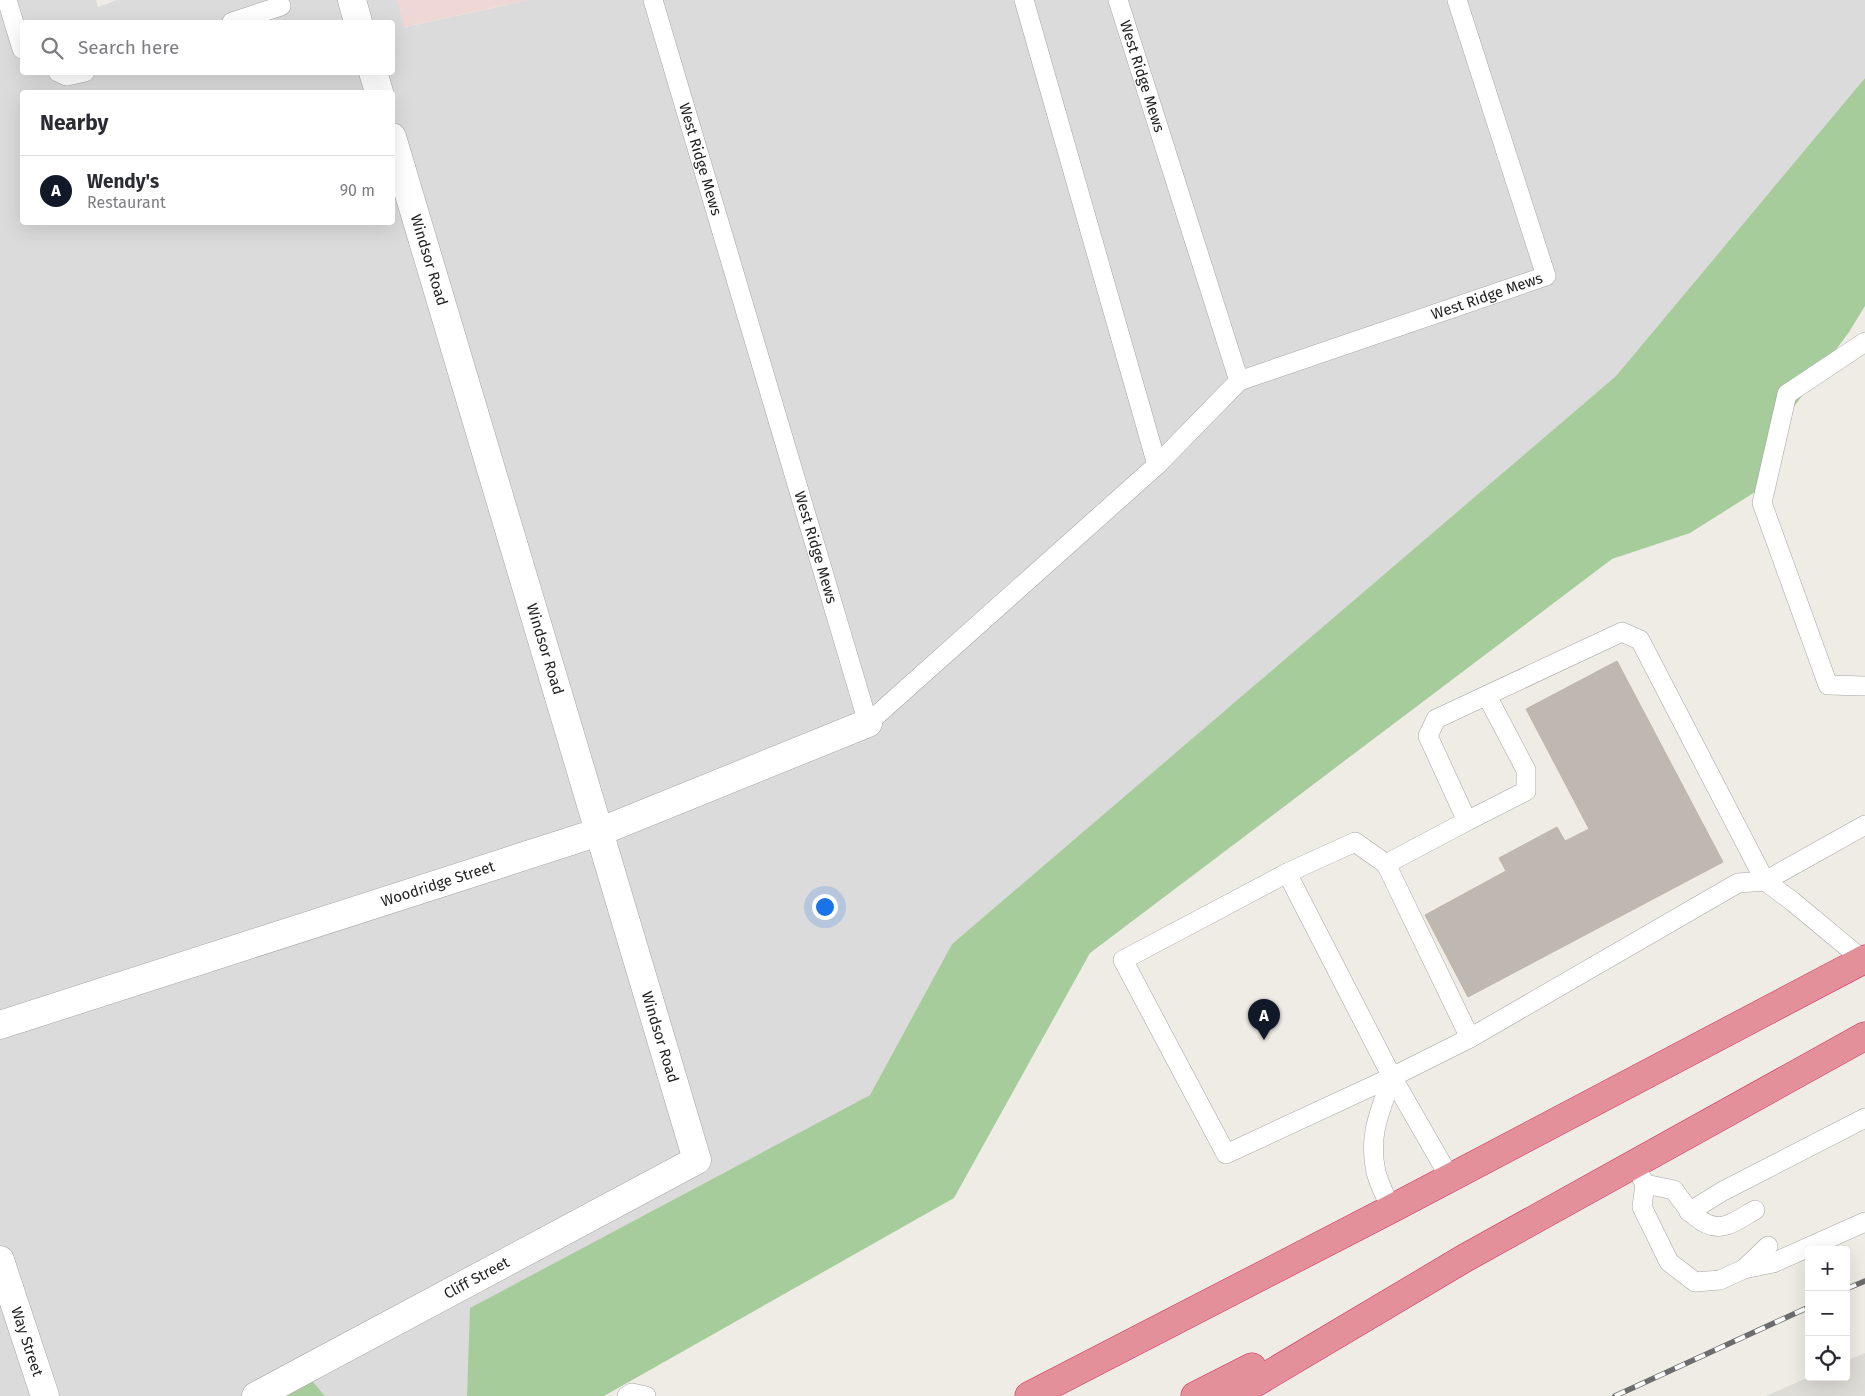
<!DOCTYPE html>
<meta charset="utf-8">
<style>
:root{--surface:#fff;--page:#f2f2f3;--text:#2b2b33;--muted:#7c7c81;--line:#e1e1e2;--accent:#111827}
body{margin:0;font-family:"Fira Sans",sans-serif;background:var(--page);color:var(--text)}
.controls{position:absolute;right:15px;bottom:15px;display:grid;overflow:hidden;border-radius:5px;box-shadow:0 5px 20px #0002}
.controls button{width:45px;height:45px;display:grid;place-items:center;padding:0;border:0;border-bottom:1px solid var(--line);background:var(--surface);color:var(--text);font:25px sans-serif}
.you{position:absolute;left:824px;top:906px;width:18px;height:18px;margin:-12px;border:4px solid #fff;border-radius:50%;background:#1a73e8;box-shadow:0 0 0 8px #1a73e833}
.badge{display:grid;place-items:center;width:32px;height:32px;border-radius:50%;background:var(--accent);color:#fff;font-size:16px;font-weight:700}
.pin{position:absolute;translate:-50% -41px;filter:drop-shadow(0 1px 2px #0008)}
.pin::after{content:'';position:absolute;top:26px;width:18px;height:15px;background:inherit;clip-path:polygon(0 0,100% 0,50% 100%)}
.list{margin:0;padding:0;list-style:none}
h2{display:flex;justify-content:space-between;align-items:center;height:65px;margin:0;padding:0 20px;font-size:21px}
h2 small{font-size:16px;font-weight:400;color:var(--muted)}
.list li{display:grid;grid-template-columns:32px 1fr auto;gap:15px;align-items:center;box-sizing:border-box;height:70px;padding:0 20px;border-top:1px solid var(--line)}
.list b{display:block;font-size:19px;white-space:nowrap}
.list p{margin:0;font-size:16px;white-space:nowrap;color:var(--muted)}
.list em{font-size:16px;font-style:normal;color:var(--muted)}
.icon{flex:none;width:28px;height:28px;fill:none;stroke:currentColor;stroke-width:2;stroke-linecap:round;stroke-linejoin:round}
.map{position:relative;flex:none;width:1865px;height:1396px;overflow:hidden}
.search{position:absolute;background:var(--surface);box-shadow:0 5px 20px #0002;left:20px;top:20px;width:375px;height:55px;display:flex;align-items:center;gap:12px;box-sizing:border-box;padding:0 18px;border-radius:5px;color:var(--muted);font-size:19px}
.panel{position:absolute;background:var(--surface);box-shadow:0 5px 20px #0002;left:20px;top:90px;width:375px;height:135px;border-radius:5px}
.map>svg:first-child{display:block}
.residential{fill:#dcdbdb;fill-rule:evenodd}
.commercial{fill:#efd7d5}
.airport{fill:#dedcd6}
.forest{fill:#a7cc9b}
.building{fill:#bfb8b1;stroke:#c0b4a8}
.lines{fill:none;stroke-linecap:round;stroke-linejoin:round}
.lane-casing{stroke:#a5a5a5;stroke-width:20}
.street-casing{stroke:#a5a5a5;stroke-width:29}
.highway-casing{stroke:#d32c5b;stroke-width:29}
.lane{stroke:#fff;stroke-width:19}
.street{stroke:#fff;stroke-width:28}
.highway{stroke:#e3909a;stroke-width:28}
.rail-casing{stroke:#6c6c6c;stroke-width:5.5}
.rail{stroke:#fff;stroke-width:4;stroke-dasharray:11;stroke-linecap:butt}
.labels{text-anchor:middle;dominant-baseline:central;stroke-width:4;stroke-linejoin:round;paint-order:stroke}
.street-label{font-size:15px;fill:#1e1e1e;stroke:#fff}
</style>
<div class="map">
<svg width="1865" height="1396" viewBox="0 0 1865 1396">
<rect width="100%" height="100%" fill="#efece5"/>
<path class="residential" d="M0,0H96L98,7L117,0H397L405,27L529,0H1865V78L1616,376L952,944L870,1095L471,1308L467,1396H325L309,1377L281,1396H0ZM22,22H392V72H22ZM22,92H392V222H22Z"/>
<path class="commercial" d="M397,0H529L404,27Z"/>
<path class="airport" d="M1865,1353V1396H1766L1809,1377H1846V1361Z"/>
<path class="forest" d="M1865,78V306L1849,332L1768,442L1771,482L1690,533L1612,559L1090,953L954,1198L604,1396H467L470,1308L870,1095L952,944L1616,376Z
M309,1377L325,1396H281Z"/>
<path class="building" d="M1617,661L1723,862L1468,997L1425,915L1506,871L1499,858L1557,827L1565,841L1589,829L1526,709Z"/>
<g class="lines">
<g class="lane-casing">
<g id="lane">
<path d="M7,0L22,49"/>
<path id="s1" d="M653,0L868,723L1157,465L1239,381L1546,276L1457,0"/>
<path d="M1024,0L1157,465"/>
<path id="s2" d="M1118,0L1239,381"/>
<path d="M232,22L281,6"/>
<path d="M58,72L67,76L85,72"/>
<path d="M1865,342L1787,394L1762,503L1828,685L1865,686"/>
<path d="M1467,821L1526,791V770L1487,696"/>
<path d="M1287,873L1355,842L1386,864"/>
<path d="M1470,1038L1386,864L1467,821L1428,736L1436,719L1622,632L1640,640L1765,881L1865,825"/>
<path d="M1634,1164L1645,1184L1642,1207L1669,1262L1695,1282L1720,1280L1744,1269L1773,1263L1865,1222"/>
<path d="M1450,1178L1392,1077L1287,873L1123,960L1226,1154L1392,1077L1470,1038L1738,883L1765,881L1792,901L1863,960"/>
<path d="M1645,1184L1674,1190C1685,1206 1703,1233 1727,1225C1736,1222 1746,1215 1755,1210"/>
<path d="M1391,1209C1386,1197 1379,1184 1376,1172C1368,1134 1380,1112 1392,1077"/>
<path d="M1689,1212L1723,1191L1865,1118"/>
<path d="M1744,1269L1768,1246"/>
<path d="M627,1396L632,1393L646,1396"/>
</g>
</g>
<g class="street-casing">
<g id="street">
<path d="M352,0L358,22"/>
<path d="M373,72L379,92"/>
<path id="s3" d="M0,1025L599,832L868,723"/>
<path id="s4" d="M0,1260L45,1396"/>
<path id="s5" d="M256,1396L697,1160L392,137"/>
</g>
</g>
<g class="highway-casing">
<path id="highway" d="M1029,1396L1391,1209L1865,959
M1195,1396L1252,1367
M1233,1396L1465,1258L1865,1036"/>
</g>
<use href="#lane" class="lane"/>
<use href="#street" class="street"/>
<use href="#highway" class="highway"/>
<g class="rail-casing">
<path id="rail" d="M1846,1289L1865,1281
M1615,1396L1809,1307"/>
</g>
<use href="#rail" class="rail"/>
</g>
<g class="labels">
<g class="street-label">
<text stroke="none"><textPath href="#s2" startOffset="80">West Ridge Mews</textPath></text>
<text stroke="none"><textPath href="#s1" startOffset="166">West Ridge Mews</textPath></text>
<text transform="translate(429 260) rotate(73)">Windsor Road</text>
<text stroke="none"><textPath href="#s1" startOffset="1521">West Ridge Mews</textPath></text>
<text stroke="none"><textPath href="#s1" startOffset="571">West Ridge Mews</textPath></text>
<text transform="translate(545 649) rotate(73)">Windsor Road</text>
<text stroke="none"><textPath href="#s3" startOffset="460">Woodridge Street</textPath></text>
<text transform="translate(660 1037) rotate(73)">Windsor Road</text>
<text stroke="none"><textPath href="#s5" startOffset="250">Cliff Street</textPath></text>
<text stroke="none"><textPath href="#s4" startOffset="86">Way Street</textPath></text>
</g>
</g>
</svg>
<div class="controls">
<button>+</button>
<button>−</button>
<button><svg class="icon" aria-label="locate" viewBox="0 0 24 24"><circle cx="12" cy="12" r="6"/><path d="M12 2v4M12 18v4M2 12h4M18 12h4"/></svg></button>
</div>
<div class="you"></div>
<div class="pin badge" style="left:1264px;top:1040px">A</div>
<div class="search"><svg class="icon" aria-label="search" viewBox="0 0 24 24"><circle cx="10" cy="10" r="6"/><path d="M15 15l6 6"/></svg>Search here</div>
<section class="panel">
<h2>Nearby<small></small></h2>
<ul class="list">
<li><span class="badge">A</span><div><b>Wendy's</b><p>Restaurant</p></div><em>90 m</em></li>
</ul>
</section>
</div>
